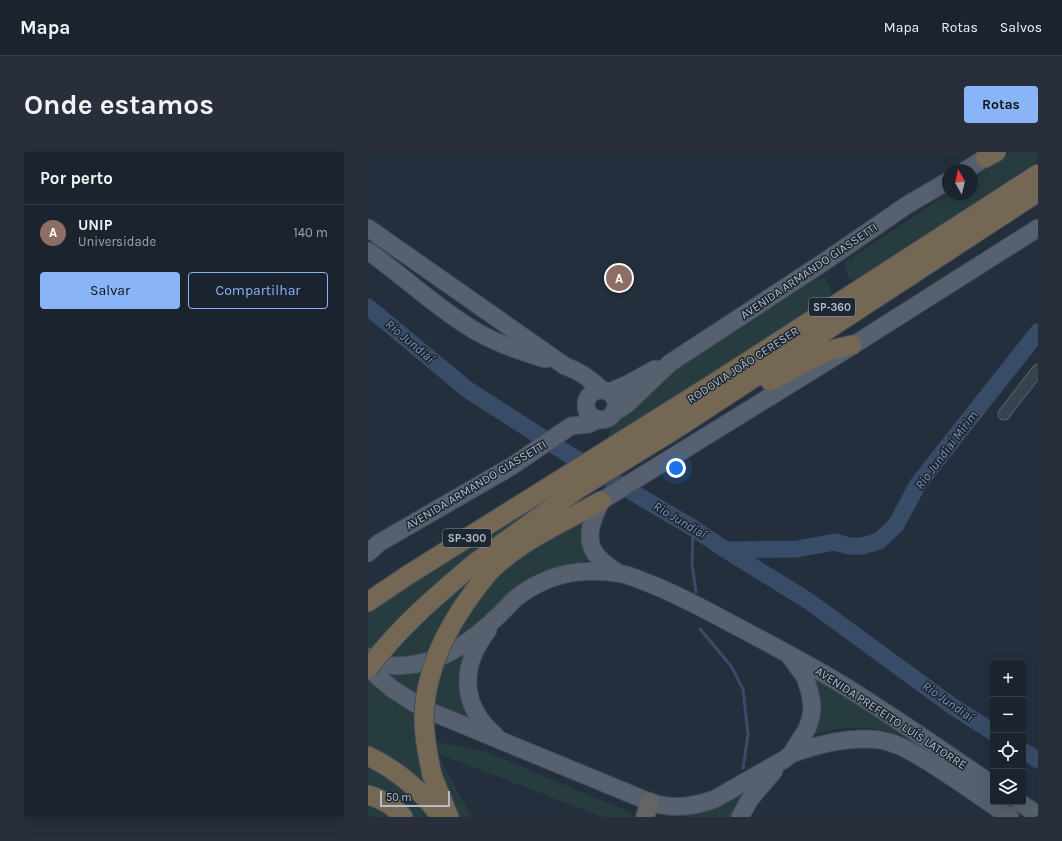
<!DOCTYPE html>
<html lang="pt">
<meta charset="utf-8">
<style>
:root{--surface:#1b232e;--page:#282f3a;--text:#f1f3f6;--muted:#a0a4aa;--line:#39404a;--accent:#8ab4f8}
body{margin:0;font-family:Karla,sans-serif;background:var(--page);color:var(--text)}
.controls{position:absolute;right:12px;bottom:12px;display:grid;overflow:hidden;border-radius:4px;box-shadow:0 4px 16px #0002}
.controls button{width:36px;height:36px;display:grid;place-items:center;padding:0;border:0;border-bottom:1px solid var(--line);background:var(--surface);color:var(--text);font:20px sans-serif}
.compass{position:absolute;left:574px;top:12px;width:36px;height:36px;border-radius:50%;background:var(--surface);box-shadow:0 4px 16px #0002;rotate:352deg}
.scale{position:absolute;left:12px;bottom:10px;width:70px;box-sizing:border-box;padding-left:4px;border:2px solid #b4bcc9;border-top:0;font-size:11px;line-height:14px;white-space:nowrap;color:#b4bcc9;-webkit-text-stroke:3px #1d2633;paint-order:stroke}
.you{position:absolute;left:308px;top:316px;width:14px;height:14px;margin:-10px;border:3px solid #fff;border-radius:50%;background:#1a73e8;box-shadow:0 0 0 6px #1a73e833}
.badge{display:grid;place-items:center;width:26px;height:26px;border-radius:50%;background:var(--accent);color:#fff;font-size:13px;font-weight:700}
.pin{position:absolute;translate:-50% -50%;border:2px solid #fff;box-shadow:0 1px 4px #0006}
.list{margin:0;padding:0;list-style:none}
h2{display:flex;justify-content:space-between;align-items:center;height:52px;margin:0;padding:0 16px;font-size:17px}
h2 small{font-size:13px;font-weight:400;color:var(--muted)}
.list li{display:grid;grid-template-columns:26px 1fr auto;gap:12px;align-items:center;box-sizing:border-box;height:56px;padding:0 16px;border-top:1px solid var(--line)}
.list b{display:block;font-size:15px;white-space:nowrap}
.list p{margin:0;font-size:13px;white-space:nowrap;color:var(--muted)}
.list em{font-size:13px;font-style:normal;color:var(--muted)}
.actions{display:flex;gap:8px;padding:12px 16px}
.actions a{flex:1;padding:9px 0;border:1px solid var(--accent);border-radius:4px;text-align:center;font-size:14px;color:var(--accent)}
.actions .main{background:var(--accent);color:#111}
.icon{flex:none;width:22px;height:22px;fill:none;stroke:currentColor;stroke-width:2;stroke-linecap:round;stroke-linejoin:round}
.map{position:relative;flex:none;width:670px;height:665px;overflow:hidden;border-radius:4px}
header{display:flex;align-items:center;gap:24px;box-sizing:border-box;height:56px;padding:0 20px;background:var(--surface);border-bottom:1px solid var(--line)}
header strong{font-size:19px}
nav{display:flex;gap:22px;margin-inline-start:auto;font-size:14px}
.intro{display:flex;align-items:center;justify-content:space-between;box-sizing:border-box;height:96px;padding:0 24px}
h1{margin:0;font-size:28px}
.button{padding:10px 18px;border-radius:4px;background:var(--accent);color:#111;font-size:14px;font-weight:700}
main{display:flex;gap:24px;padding:0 24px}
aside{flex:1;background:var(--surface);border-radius:4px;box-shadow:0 4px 16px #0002}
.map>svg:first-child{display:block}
.green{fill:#263c3f}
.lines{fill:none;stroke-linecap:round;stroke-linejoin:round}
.stream{stroke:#394c67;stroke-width:3}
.river{stroke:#394c67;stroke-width:17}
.minor-casing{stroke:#565f6c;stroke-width:13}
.primary-casing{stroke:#414a57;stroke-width:19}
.trunk-casing{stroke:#434c59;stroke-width:20}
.motorway-casing{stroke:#434c59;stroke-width:21}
.minor{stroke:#38414e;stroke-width:11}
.primary{stroke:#56606e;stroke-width:17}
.trunk{stroke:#656462;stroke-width:18}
.motorway{stroke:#746855;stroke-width:19}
.motorway-bridge-casing{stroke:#434c59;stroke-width:21;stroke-linecap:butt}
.motorway-bridge{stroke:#746855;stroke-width:19}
.labels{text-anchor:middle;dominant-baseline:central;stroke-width:3;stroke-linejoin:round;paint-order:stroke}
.shield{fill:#1d2633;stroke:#878f9c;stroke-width:1}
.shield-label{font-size:11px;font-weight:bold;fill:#b4bcc9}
.street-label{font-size:12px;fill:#b4bcc9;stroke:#1d2633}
.water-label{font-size:13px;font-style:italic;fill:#7c92b1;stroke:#1d2633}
</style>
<header>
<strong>Mapa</strong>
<nav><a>Mapa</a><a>Rotas</a><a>Salvos</a></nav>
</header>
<div class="intro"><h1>Onde estamos</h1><a class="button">Rotas</a></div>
<main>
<aside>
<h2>Por perto<small></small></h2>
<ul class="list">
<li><span class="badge" style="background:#8d6e63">A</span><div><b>UNIP</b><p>Universidade</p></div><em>140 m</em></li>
</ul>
<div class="actions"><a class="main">Salvar</a><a>Compartilhar</a></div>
</aside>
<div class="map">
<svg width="670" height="665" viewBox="0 0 670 665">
<rect width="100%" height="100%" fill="#242f3e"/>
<path class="green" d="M643,0H670V9L488,128L480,126L476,111L580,42H604V26Z
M455,126C462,132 463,136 462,145L238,293L243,274L303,219L443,129Z
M205,329L206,332L103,402L50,450L3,498L0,497V458Z
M219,364L218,399L222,409L202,411L179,419L77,496L127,421Z
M127,406L63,501L48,505L19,507L55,467Z
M98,503L111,570L62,550L69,516L84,511Z
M11,516C31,522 37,523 58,519L51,546L44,542Z
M445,521L555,593C515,574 487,570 445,583C455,562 453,542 445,521Z
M3,526L51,562L61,641L0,598V530Z
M61,567L70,571L66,580V584L69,589L78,592L118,600L264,661L265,665H234L69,601L104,665H86L77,646Z
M0,612L38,638L64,665H41L0,637Z
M381,637L367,665H318L316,663L337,659L349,655Z
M0,647L29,665H0Z"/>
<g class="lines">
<path class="stream" d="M325,376L324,412L328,440
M332,477L363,514L375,537L380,583L375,616"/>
<path class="river" d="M0,155L100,238L200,302L325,376L358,398L442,450L584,554L625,580
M358,398L429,397L467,390L481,394H494L511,389L528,373L550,332L670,180
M655,599L670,608"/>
<g class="minor-casing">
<path id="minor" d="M636,262L670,218"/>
</g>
<g class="primary-casing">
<path id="primary" d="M598,18L617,6L624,0
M0,76L197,214C212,219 222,226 234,238
M0,99C34,123 65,153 101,175C124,190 152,199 177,207
M218 253a15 15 0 1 1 30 0a15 15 0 1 1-30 0Z
M241,240L260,232L287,217
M245,261L258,253L302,211L456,110L539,53L580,29
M0,401L11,391L144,314L203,274L221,272L231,267
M250,421C244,417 237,412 232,407C214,390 224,368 233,349L476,199L670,76
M120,478C92,514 92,554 128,584
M0,505C17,515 29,515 48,512C80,507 107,486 130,464C136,459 141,452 148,446C164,433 188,422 210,420C222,419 236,419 249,421C259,422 270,427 280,431C309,442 338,458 366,473C402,492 438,511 473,532C525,564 575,599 625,633
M0,516L23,536L54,556L282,650C304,658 325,655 347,647L417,607L423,602L439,577L443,565L444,553L442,541L437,525L423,506
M423,602C452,592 481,584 512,588C530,591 546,601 562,611C589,628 616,647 642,665
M651,650L670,663
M372,665L382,647L406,619"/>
</g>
<g class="trunk-casing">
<path id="trunk" d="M277,665L282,650"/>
</g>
<g class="motorway-casing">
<path id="motorway" d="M617,6L628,0
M402,229L445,206L463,198L484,193
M107,411L210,337L306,278L670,40
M121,420C151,389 196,370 233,349
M0,450L40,423L348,230L670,22
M0,604C28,617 55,640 73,665
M64,623L81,665
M0,643C14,647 26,653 35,665"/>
</g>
<use href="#minor" class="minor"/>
<use href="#primary" class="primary"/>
<use href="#trunk" class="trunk"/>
<use href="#motorway" class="motorway"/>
<g class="motorway-bridge-casing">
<path id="motorway-bridge" d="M0,517C29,477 69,443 107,411
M64,623C60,604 56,585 56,565C58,509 86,462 121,420"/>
</g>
<use href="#motorway-bridge" class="motorway-bridge"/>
</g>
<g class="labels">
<g class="shield">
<rect x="441" y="146" width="46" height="18" rx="3"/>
<rect x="75" y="377" width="48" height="18" rx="3"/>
</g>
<g class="shield-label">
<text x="464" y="155">SP-360</text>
<text x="99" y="386">SP-300</text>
</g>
<g class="street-label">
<text transform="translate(441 119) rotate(-34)">AVENIDA ARMANDO GIASSETTI</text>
<text transform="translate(375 213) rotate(-33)">RODOVIA JOÃO CERESER</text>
<text transform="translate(108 333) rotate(-31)">AVENIDA ARMANDO GIASSETTI</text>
<text transform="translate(523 566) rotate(33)">AVENIDA PREFEITO LUÍS LATORRE</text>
</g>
<g class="water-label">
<text transform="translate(42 189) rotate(40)">Rio Jundiaí</text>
<text transform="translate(578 298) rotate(-53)">Rio Jundiaí Mirim</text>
<text transform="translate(312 368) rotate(31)">Rio Jundiaí</text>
<text transform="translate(580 549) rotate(35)">Rio Jundiaí</text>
</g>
</g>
</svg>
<div class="controls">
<button>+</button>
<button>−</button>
<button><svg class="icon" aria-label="locate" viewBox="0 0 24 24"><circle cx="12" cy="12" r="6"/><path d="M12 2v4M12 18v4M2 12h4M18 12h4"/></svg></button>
<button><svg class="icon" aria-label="layers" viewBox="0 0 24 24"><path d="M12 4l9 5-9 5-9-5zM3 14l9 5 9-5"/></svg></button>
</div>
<svg class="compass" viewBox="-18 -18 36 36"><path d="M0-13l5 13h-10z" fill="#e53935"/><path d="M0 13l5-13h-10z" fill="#a0a4aa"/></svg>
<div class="scale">50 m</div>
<div class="you"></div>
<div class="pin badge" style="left:251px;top:126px;background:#8d6e63">A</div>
</div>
</main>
